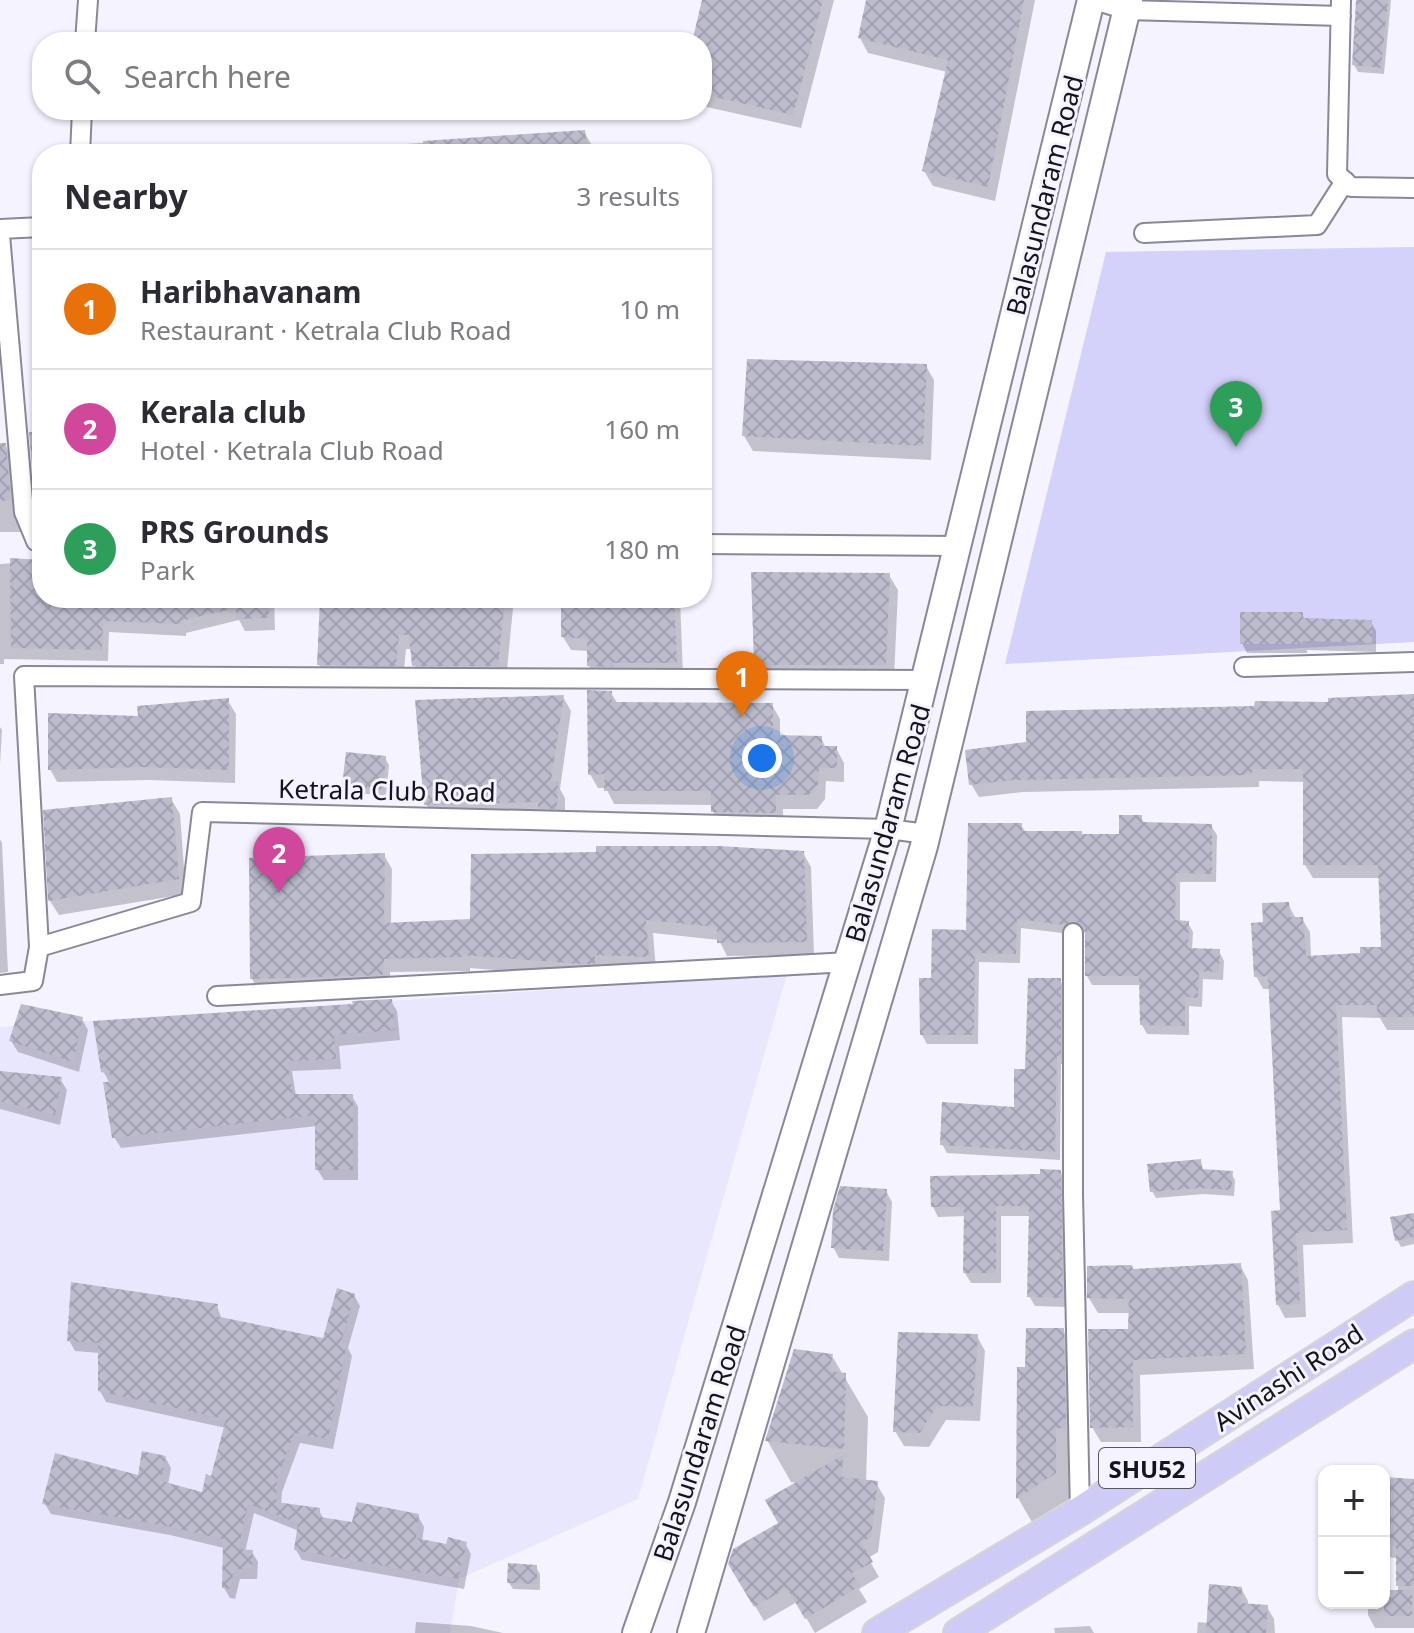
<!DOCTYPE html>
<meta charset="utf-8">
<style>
:root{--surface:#fff;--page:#f7f7f7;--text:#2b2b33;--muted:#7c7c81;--line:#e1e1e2;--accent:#85842d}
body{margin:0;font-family:"Noto Sans",sans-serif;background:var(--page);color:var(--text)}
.controls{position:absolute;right:24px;bottom:24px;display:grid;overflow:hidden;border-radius:16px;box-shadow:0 2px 6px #0004}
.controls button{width:72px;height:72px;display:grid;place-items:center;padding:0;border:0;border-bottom:2px solid var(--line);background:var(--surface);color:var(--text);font:40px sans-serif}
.you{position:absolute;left:762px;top:758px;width:28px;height:28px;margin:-20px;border:6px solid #fff;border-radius:50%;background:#1a73e8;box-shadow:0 0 0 12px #1a73e833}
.badge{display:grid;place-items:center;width:52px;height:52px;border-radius:50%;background:var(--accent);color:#fff;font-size:26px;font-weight:700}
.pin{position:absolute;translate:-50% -66px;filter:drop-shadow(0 2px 4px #0008)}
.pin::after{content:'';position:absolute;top:42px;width:28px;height:24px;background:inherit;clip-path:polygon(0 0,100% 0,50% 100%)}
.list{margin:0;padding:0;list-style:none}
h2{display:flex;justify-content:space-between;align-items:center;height:104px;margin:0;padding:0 32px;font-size:34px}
h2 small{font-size:26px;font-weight:400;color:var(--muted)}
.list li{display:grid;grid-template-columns:52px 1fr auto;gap:24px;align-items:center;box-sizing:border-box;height:120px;padding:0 32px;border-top:2px solid var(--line)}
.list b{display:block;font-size:30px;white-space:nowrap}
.list p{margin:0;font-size:26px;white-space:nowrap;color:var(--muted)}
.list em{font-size:26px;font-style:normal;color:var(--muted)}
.icon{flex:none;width:44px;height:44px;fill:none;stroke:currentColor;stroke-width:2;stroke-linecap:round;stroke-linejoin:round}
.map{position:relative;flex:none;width:1414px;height:1633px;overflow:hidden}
.search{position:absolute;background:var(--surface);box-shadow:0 2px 6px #0004;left:32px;top:32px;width:680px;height:88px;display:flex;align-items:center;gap:20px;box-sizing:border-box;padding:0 28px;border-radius:32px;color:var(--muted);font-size:30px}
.panel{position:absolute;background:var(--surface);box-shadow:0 2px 6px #0004;left:32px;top:144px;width:680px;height:464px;border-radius:32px}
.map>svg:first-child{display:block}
.built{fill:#e9e7fd}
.green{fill:#d4d1fa}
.shadow{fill:#0003}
.building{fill:url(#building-cross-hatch)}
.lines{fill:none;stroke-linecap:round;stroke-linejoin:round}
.minor-casing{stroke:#898899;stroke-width:22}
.secondary-casing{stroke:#898899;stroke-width:30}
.primary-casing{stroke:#d5d5d6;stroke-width:32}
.minor{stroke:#fff;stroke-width:18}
.secondary{stroke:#fff;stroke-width:26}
.primary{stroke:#cfcbf7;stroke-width:28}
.labels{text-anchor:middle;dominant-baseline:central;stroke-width:6;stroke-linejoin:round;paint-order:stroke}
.shield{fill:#f4f3ff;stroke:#58575f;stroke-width:2}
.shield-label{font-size:24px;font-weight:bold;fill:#15141b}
.street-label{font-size:26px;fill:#15141b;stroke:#f4f3ff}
</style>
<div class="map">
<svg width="1414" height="1633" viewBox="0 0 1414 1633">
<defs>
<pattern id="building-cross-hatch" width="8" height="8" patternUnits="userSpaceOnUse" patternTransform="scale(2)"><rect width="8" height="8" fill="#bdbcce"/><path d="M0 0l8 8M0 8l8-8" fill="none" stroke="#a2a1b0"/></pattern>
</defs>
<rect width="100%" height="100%" fill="#f4f3ff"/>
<path class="built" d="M787,974L638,1499L459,1579L450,1633H0V1027Z"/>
<path class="green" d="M1414,247V642L1005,664L1106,252Z"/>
<path class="shadow" d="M704,0H834L801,128L702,106V42H694Z
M868,0H1035L995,201L933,186L924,171L947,72L868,53L860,38Z
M1357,0H1391L1384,74L1358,72L1354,65Z
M584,132L593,147V154H257Z
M926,366L934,380L931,460L753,451L744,436Z
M31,434H42V512L37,504Z
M0,445H5L23,477L28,532H0Z
M42,561V598H274L275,630L245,631L239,620L186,633V636L109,632L108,661L4,659V664H0V564Z
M889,575L898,590L894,679H765L756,664Z
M322,598H514L506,680H423L414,665L413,649H406L403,680H328L319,665Z
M563,598H680L683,676L597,679L589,666V651L571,650L563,637Z
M1302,614L1305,620L1371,622L1376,631V652L1307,650V653H1247L1242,643Z
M611,693L618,704L772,705L780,719V738H821L826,748H836L844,763V782L826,781L825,799L817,809H783V827L722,826L713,812V805L614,804L606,788H598L590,774Z
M1414,696V1034V1030H1387L1380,1018L1342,1017L1353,1243L1303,1245L1306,1317L1285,1318L1278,1305L1282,1212L1271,989H1263L1256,976L1265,924L1288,904L1295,917L1302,919L1310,932L1311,958L1362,955L1383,949L1380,878H1313L1305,865V782L1259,781V787L1023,792L979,797L971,784L1330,704Z
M563,697L571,711L560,789L565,798V823L434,819L426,804Z
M228,701L236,714L235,783L149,780L57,782L50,769L140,718Z
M0,727L2,730L0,765Z
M385,758L389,765L386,796L348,792L344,785Z
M171,799L180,814L186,894L59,915L50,901L46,812Z
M1141,817L1145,825L1211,826L1217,835L1216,882H1180V923H1188L1193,932L1192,950L1219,951L1224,961L1223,980L1203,979L1202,1007L1189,1006V1035L1147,1034L1142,1025L1141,985H1092L1087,976L1086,931L1078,930L1070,934L1021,928L1020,963L979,962L978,1044H927L922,1035L932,980L968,932L1021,825L1026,833L1121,836Z
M0,839L2,843L8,972L0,973Z
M803,853L811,867L814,955L727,956L719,940L653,933L656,970L591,978L470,968V971L390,972V988L260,993L252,979L384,855L392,869L391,924L472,920Z
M1060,980L1065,990V1064H1061L1060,1160L947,1153L942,1144L1016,1109Z
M391,1001L397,1011L400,1040L339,1046L341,1069L292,1071L296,1096H352L358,1107V1180H324L317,1169V1126L121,1148L114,1137L111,1085L103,1071L355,1005Z
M82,1019L88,1030L79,1072L18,1052L11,1041Z
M0,1073L60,1079L67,1090L60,1125L0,1109Z
M1200,1161L1204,1171L1231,1173L1235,1180L1234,1196L1204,1194L1156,1198L1152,1191Z
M1060,1172L1066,1182L1068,1307L1035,1306L1029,1296L1031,1216H1001V1283H971L965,1273L966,1216L938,1217L933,1207Z
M886,1191L892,1202L889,1261L839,1258L833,1247Z
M1414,1215V1244L1401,1247L1397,1240Z
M1240,1265L1248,1280L1254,1369L1140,1375L1141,1442H1101L1092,1427L1130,1331V1313H1098L1089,1298L1133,1271Z
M354,1295L360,1306L348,1348L352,1356L333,1449L300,1443L282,1492L281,1505L319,1510L324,1520L353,1524L418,1516L424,1527L422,1542L447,1546L465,1543L471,1554L464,1589L302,1560L296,1550L299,1531L254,1513L245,1552H252L258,1562L257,1579H240L235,1599L230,1598L224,1588V1548L170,1535L51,1514L45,1504L140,1478L165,1457L171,1468L168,1485L203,1494L213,1478L226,1428L106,1402L100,1391V1353L75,1351L69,1340L217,1306L222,1320L324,1340Z
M1063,1330L1081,1362L1073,1505L1036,1529L1018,1498L1019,1369H1027Z
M977,1336L985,1351L980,1421L946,1420L929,1447L904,1446L895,1431Z
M832,1356L868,1417L866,1482L876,1483L885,1498L878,1552L868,1558L879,1577L859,1589L867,1602L815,1633L797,1602L764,1621L730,1564L781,1524L799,1483L791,1482L767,1440Z
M1384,1479L1414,1481V1628H1375L1368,1615V1603H1384V1592H1398V1558L1384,1557Z
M536,1567L540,1574V1590L513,1589L509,1583Z
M1241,1588L1248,1601V1606L1267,1607L1274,1619L1275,1633H1197L1198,1622L1208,1623Z
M416,1622L471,1626L503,1633H415Z
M1090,1626L1094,1633H1055L1054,1628Z"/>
<path class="building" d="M702,0H823L793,115L702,94V42H692Z
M866,0H1024L988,187L922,171L948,60L858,38Z
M1356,0H1388L1381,68L1352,65Z
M585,130L588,154H423V141Z
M747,359L927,364L923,446L742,436Z
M29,432H42V500H35Z
M0,443H6L11,500L0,501Z
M10,558L42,560V598H268L269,618L236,619V608L180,621V624L103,621L102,650L11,648Z
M751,572L890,573L886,665H754Z
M320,598H505L498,666H412L409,635H399L396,666L317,665Z
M561,598H674L677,663H613V667L587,666V639L561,637Z
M1240,612H1303V618L1372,620V643L1303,641L1302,644H1240Z
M587,690L612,691V702L773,703V735L822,736V746H837V768H819L818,784L809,795H776V813L711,812V791H604L605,774L588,775Z
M1414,694V1017H1377V1005H1336L1347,1230L1296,1233L1300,1304L1276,1305L1271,1211L1280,1210L1268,976L1254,977L1251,923L1263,922L1262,903L1289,902L1290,917H1303L1306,956L1360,953V947H1381L1378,865H1303V769H1252V775L1014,780L969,785L965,750L1026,742V711L1254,706L1255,701L1328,702V698Z
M564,695L551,781L558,782L557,809L538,808V802L424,805L415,700Z
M229,698V770L140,767L48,770V713L138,716L137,706Z
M346,752L386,756L383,790L342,786Z
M172,797L179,879L48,901L43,810Z
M1119,815H1142V822L1212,824V874L1176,873L1175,920L1189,921L1188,948L1220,949L1219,972L1199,971L1198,998L1185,997V1026L1140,1025L1139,976H1085V933L1080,923L1072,921L1065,925L1017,919L1016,954L975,953L974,1035H920L919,978H931L932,929L966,930L968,823H1022V831H1082V834H1119Z
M596,846H719L804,851L807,942L717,943V927L646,920L649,957L595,955V964H582L463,955V957L384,959L383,975L250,979L249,858L385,853L384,923L470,919L471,854L596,852Z
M1028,978H1061V1056H1057L1055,1152L940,1145L942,1102L1014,1107V1069H1025Z
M392,999L395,1030L334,1035L336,1059L287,1061L293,1094H353V1170H315V1115L112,1138L103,1082H108L110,1074L101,1072L93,1021L353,1004L352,1001Z
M21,1004L83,1017L73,1062L9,1041Z
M0,1071L62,1077L55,1115L0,1101Z
M1201,1159L1202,1169L1233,1171L1231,1190L1200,1188L1150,1192L1147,1164Z
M1040,1169L1061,1170L1063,1298L1027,1297L1029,1206H996V1273H963L964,1207H931L930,1176L1040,1174Z
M840,1186L887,1189L883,1251L831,1248L833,1210Z
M1414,1213V1237L1395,1241L1390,1217Z
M1241,1263L1246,1354L1133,1360V1427L1090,1428L1088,1329H1128L1129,1299L1087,1298V1266L1132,1265L1133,1269Z
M71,1282L218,1304L215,1316L323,1338L337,1288L355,1294L341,1342L347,1343L328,1439L294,1433L277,1480L276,1502L320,1508V1517L352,1522L357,1502L419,1514L416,1538L446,1544L448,1537L467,1542L458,1579L294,1550L298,1523L248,1504L238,1549L253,1550L252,1569H234L230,1589L222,1588L223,1539L162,1525L42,1504L55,1453L138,1475L142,1451L166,1456L161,1481L202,1492L206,1474L211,1476L226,1419L98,1391V1343L67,1341Z
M1026,1328H1064L1066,1428H1056V1473L1016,1499L1017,1367H1025Z
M898,1332L978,1334L973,1407L937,1406L920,1433L893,1432Z
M794,1349L833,1354L829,1371L846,1373L844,1449L765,1441Z
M843,1455L842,1477L878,1481L871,1537L861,1542L873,1562L852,1573L860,1586L805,1619L787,1588L754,1607L728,1564L733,1549L778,1523L765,1500Z
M1384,1477L1414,1479V1586H1396V1546L1384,1545Z
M508,1563L537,1565V1584L507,1583Z
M1209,1584L1242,1587L1241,1603L1268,1605L1266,1633H1206Z
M1384,1590H1412V1616H1384Z"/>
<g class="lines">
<g class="minor-casing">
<path id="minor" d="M1094,0L1127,10L1341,16
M1341,0L1337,174L1351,187L1414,188
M85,42L88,0
M80,154L82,110
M0,229L42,227
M1144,233L1317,225L1345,181
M0,235L24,512L36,541H42
M702,544L959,546
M1244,667L1414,662
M1073,933V1194L1080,1511
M39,947L191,902L202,812L888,829L927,834
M0,985L33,981L39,947L24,676L927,680
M217,996L849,962"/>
</g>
<g class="secondary-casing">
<path id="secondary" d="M636,1633L682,1502L888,829L1091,0
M691,1633L924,846L1129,0"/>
</g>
<g class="primary-casing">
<path id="primary" d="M877,1633L1080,1511L1414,1296
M958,1633L1414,1344"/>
</g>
<use href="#minor" class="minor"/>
<use href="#secondary" class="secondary"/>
<use href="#primary" class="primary"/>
</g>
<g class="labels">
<rect class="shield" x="1099" y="1448" width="96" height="40" rx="6"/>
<g class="shield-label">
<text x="1147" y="1468">SHU52</text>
</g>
<g class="street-label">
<text transform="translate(1044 195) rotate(-76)">Balasundaram Road</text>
<text transform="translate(387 790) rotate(1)">Ketrala Club Road</text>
<text transform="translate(887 823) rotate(-74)">Balasundaram Road</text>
<text transform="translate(1288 1377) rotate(-33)">Avinashi Road</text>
<text transform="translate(699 1443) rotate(-72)">Balasundaram Road</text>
</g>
</g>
</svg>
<div class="controls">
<button>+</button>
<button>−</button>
</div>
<div class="you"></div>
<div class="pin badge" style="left:742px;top:717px;background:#e8710a">1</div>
<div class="pin badge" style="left:279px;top:893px;background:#d1479c">2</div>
<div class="pin badge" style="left:1236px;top:447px;background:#2e9e5b">3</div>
<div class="search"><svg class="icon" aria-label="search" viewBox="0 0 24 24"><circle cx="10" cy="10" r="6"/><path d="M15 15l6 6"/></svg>Search here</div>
<section class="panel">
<h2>Nearby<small>3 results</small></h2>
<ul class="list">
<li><span class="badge" style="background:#e8710a">1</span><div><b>Haribhavanam</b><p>Restaurant · Ketrala Club Road</p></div><em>10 m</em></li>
<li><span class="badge" style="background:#d1479c">2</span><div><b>Kerala club</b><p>Hotel · Ketrala Club Road</p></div><em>160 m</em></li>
<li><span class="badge" style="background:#2e9e5b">3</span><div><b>PRS Grounds</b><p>Park</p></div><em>180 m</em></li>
</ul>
</section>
</div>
